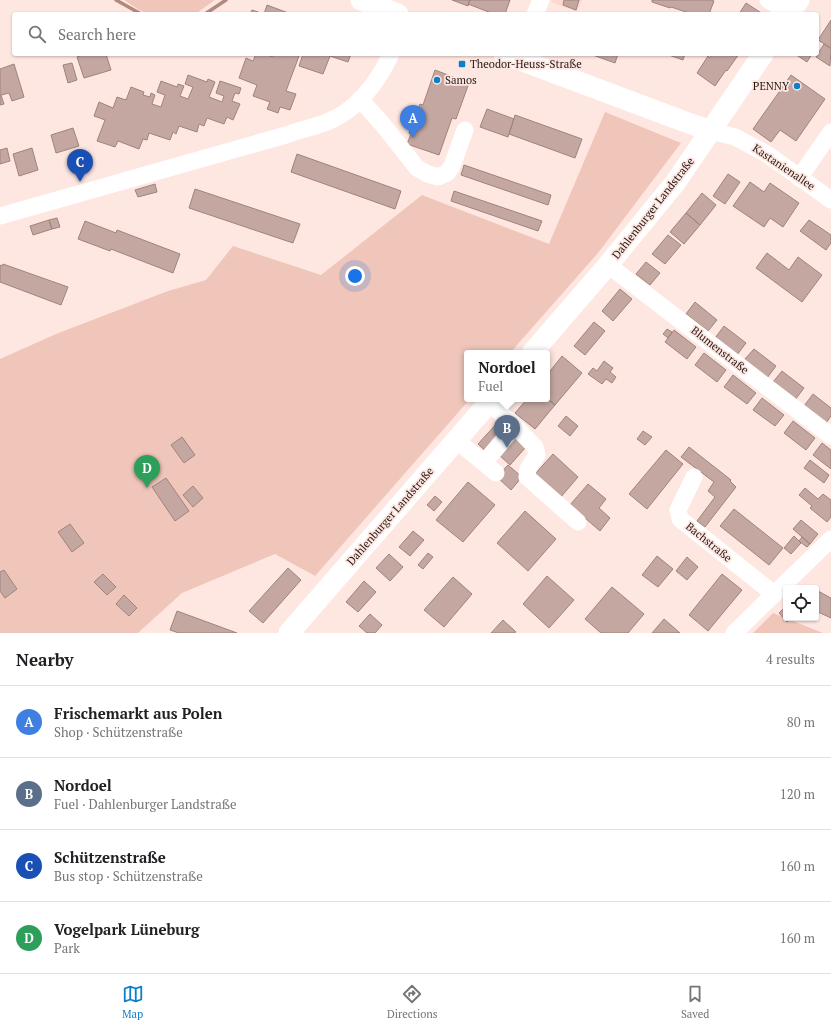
<!DOCTYPE html>
<meta charset="utf-8">
<style>
:root{--surface:#fff;--page:#f2f2f2;--text:#202124;--muted:#757577;--line:#e0e0e0;--accent:#0d80ca}
body{margin:0;font-family:"PT Serif",serif;background:var(--page);color:var(--text)}
.controls{position:absolute;right:12px;bottom:12px;display:grid;overflow:hidden;border-radius:4px;box-shadow:0 1px 3px #0004}
.controls button{width:36px;height:36px;display:grid;place-items:center;padding:0;border:0;border-bottom:1px solid var(--line);background:var(--surface);color:var(--text);font:20px sans-serif}
.you{position:absolute;left:355px;top:276px;width:14px;height:14px;margin:-10px;border:3px solid #fff;border-radius:50%;background:#1a73e8;box-shadow:0 0 0 6px #1a73e833}
.badge{display:grid;place-items:center;width:26px;height:26px;border-radius:50%;background:var(--accent);color:#fff;font-size:13px;font-weight:700}
.pin{position:absolute;translate:-50% -33px;filter:drop-shadow(0 1px 2px #0008)}
.pin::after{content:'';position:absolute;top:21px;width:14px;height:12px;background:inherit;clip-path:polygon(0 0,100% 0,50% 100%)}
.popup{position:absolute;left:464px;top:350px;width:86px;height:52px;box-sizing:border-box;display:grid;place-content:center;border-radius:4px;background:var(--surface);filter:drop-shadow(0 1px 3px #0005);font-size:13px;white-space:nowrap;color:var(--muted)}
.popup b{font-size:15px;color:var(--text)}
.popup::after{content:'';position:absolute;left:50%;top:100%;margin-left:-8px;border:8px solid transparent;border-top-color:var(--surface)}
.list{margin:0;padding:0;list-style:none}
h2{display:flex;justify-content:space-between;align-items:center;height:52px;margin:0;padding:0 16px;font-size:17px}
h2 small{font-size:13px;font-weight:400;color:var(--muted)}
.list li{display:grid;grid-template-columns:26px 1fr auto;gap:12px;align-items:center;box-sizing:border-box;height:72px;padding:0 16px;border-top:1px solid var(--line)}
.list b{display:block;font-size:15px;white-space:nowrap}
.list p{margin:0;font-size:13px;white-space:nowrap;color:var(--muted)}
.list em{font-size:13px;font-style:normal;color:var(--muted)}
.icon{flex:none;width:22px;height:22px;fill:none;stroke:currentColor;stroke-width:2;stroke-linecap:round;stroke-linejoin:round}
.map{position:relative;flex:none;width:831px;height:633px;overflow:hidden}
.search{position:absolute;background:var(--surface);box-shadow:0 1px 3px #0004;left:12px;right:12px;top:12px;height:44px;display:flex;align-items:center;gap:10px;box-sizing:border-box;padding:0 14px;border-radius:4px;color:var(--muted);font-size:15px}
.sheet{height:340px;background:var(--surface)}
nav{display:flex;justify-content:space-around;align-items:center;box-sizing:border-box;height:56px;border-top:1px solid var(--line);background:var(--surface);font-size:11px;color:var(--muted)}
nav a{display:grid;justify-items:center;gap:2px}
nav .on{color:var(--accent)}
.map>svg:first-child{display:block}
.built{fill:#fed8ce}
.green{fill:#f0c6ba}
.lines{fill:none;stroke-linecap:round;stroke-linejoin:round}
.stream{stroke:#b2897d;stroke-width:3.5}
.building{fill:#c3a7a0;stroke:#9f847d}
.minor{stroke:#fff;stroke-width:17}
.major{stroke:#fff;stroke-width:21}
.poi-dot{fill:#0d80ca;stroke:#ffe7e1;stroke-width:1.5}
.labels{text-anchor:middle;dominant-baseline:central;stroke-width:3.5;stroke-linejoin:round;paint-order:stroke}
.poi-label{font-size:11px;fill:#221715;stroke:#ffe7e1;text-anchor:start}
.street-label{font-size:11px;fill:#221715;stroke:#ffe7e1}
</style>
<div class="map">
<svg width="831" height="633" viewBox="0 0 831 633">
<rect width="100%" height="100%" fill="#ffe7e1"/>
<path class="built" d="M552,0H582L577,12L551,2Z"/>
<path class="green" d="M124,0H215L195,14H150L139,10Z
M605,112L681,143L598,253L510,353H467V399H470L315,576L275,554L182,593L138,633H0V359L56,334L168,291L206,280L233,246L321,275L422,195L549,244Z
M773,613L823,633H753Z"/>
<g class="lines">
<path class="stream" d="M116,0L141,14
M205,14L226,0"/>
</g>
<path class="building" d="M452,0H470L468,6Z
M470,0H510L505,14H494L468,4Z
M564,0H579L576,10L563,5Z
M652,0H711L714,1L709,14H688L689,13L671,7L670,8L652,2Z
M746,3L763,14H739Z
M267,5L291,14H264Z
M252,10L264,14H250Z
M831,20V48L818,40Z
M824,44L831,49L830,66L816,57Z
M85,54H106L111,70L84,78L77,57Z
M256,54H264L273,57L274,54H293L299,56L286,91L296,94L290,110L280,107L278,113L267,109L270,102L253,96L257,85L239,78L246,58L253,61Z
M303,54H351L348,62L330,56L323,74L299,66Z
M590,54H618L615,63Z
M666,54H685L683,60Z
M712,54H739L727,71L726,70L715,86L697,73L708,56L710,58Z
M795,54H812L807,62Z
M72,63L77,80L68,83L63,65Z
M14,64L24,97L12,101L9,93L1,95L4,104L0,105V69Z
M435,70L469,83L456,119L452,118L439,155L407,144L411,134L409,133L420,104L423,105Z
M188,75L207,82L208,79L215,82L209,97L222,102L224,96L216,93L220,81L241,88L239,94L235,93L232,101L240,104L233,120L227,117L224,124L207,118L204,126L199,124L197,132L179,126L176,134L173,132L170,140L149,133L147,140L143,139L139,149L118,141L115,147L97,141L105,120L94,116L99,102L113,108L117,97L126,100L131,87L144,92L143,95L150,97L151,93L155,95L152,104L161,107L165,95L157,92L161,81L177,87L178,84L184,86L180,96L188,99L193,87L185,84Z
M791,75L825,99L796,141L780,130L771,142L753,129Z
M487,109L514,119L508,137L480,127Z
M515,115L582,139L575,158L509,134Z
M73,128L79,146L56,153L51,135Z
M7,148L10,161L0,164V150Z
M32,148L38,170L19,176L13,154Z
M297,154L401,191L395,209L291,172Z
M464,165L551,195L548,205L461,175Z
M728,174L740,182L725,204L713,196Z
M750,182L764,192L770,183L799,203L783,227L770,218L764,227L733,206Z
M155,184L157,192L138,197L135,190Z
M195,189L300,224L293,243L189,208Z
M454,191L542,221L538,231L451,201Z
M702,193L716,205L700,225L686,213Z
M686,213L700,225L684,244L670,232Z
M57,218L60,227L52,229L49,220Z
M49,220L52,229L33,235L30,226Z
M809,220L831,235V243L826,250L800,231Z
M85,221L116,233L117,230L180,254L173,273L111,249L110,251L78,239Z
M668,235L681,245L665,264L652,254Z
M767,253L789,270L798,257L822,275L802,302L756,268Z
M646,262L660,273L650,285L636,274Z
M3,264L68,287L61,305L0,282V265L2,266Z
M620,289L632,299L613,321L602,311Z
M695,302L717,320L708,331L686,314Z
M594,322L605,331L585,355L574,346Z
M724,326L746,343L737,355L715,338Z
M667,329L672,332L668,338L663,334Z
M674,330L696,347L687,359L665,342Z
M754,349L776,366L767,378L744,360Z
M704,353L726,370L717,382L695,365Z
M562,356L582,373L555,405L547,398V375Z
M604,361L613,368L610,372L616,377L612,383L606,379L602,384L588,374L593,368L597,371Z
M782,371L804,388L795,400L773,382Z
M733,375L756,393L747,404L724,387Z
M813,394L831,408V416L826,423L804,406Z
M547,398L555,405L535,429L515,413L527,399Z
M762,398L784,415L775,426L753,410Z
M566,416L578,426L570,436L558,426Z
M793,421L815,438L806,450L784,433Z
M498,422L515,437L496,461L478,444Z
M643,431L652,437L645,445L637,439Z
M182,437L195,455L184,463L171,445Z
M515,437L526,447L510,465L499,455Z
M822,443L831,450V469L813,455Z
M689,447L731,480L730,481L736,487L705,527L697,521L715,497L708,491L714,482L681,457Z
M666,450L683,464L647,509L629,494Z
M553,454L578,477L560,498L534,475Z
M810,460L829,475L824,483L804,468Z
M508,465L522,477L511,490L497,477Z
M166,478L189,511L175,521L152,487Z
M468,482L495,505L463,542L436,520Z
M588,484L606,499L599,508L610,518L600,531L570,505Z
M193,486L203,498L193,507L183,495Z
M805,488L818,499L823,494L831,500V517L827,522L810,508L812,506L799,495Z
M435,496L442,502L434,511L427,505Z
M734,509L783,548L769,565L720,526Z
M525,511L556,539L528,571L497,543Z
M801,520L818,534L810,544L793,529Z
M70,524L84,543L72,552L58,532Z
M413,531L424,540L410,556L399,547Z
M794,536L801,543L791,554L784,548Z
M802,537L810,544L807,547L799,541Z
M428,553L433,557L423,569L418,565Z
M389,554L403,567L390,581L376,568Z
M657,556L673,569L658,587L642,575Z
M687,557L698,567L687,580L676,571Z
M288,568L301,580L263,623L249,611Z
M4,570L17,589L5,598L0,591V572Z
M103,574L116,587L107,595L94,582Z
M722,574L742,590L708,631L689,615Z
M547,576L574,600L549,628L523,604Z
M453,577L472,594L444,627L424,610Z
M364,581L376,592L358,612L346,602Z
M612,587L644,614L628,633H601L585,619Z
M816,590L831,598V618L816,611Z
M124,595L137,608L129,616L116,604Z
M786,606V618H791L787,622L779,613Z
M177,611L237,633H179L170,630Z
M370,614L382,625L375,633H367L359,626Z
M664,619L680,633H652Z
M503,620L516,632L514,633H491Z"/>
<g class="lines">
<path class="minor" d="M768,0L790,13
M535,14L541,0
M360,99L384,126L417,168L428,174L438,177L447,173L452,166L465,130
M711,131L735,137L767,154L831,200
M799,178L831,132
M0,216L286,135C300,130 314,127 327,122C357,110 378,82 391,54
M608,265L831,436
M515,426L535,447L537,455L528,469L527,477L578,522
M456,440L484,463L515,426L489,403
M484,463L496,473
M694,477L678,510L680,519L774,594
M734,633L831,539"/>
<path class="major" d="M361,0L398,14
M789,14L799,0
M504,54L691,124L711,131
M532,353L608,265L675,183L763,54
M289,633L492,399"/>
</g>
<g class="poi-dot">
<rect x="458" y="60" width="8" height="8" rx="2"/>
<circle cx="437" cy="80" r="4"/>
<circle cx="797" cy="86" r="4"/>
</g>
<g class="labels">
<g class="poi-label">
<text x="470" y="64">Theodor-Heuss-Straße</text>
<text x="445" y="80">Samos</text>
<text x="789" y="86" text-anchor="end">PENNY</text>
</g>
<g class="street-label">
<text transform="translate(784 167) rotate(34)">Kastanienallee</text>
<text transform="translate(653 208) rotate(-52)">Dahlenburger Landstraße</text>
<text transform="translate(720 350) rotate(38)">Blumenstraße</text>
<text transform="translate(390 516) rotate(-49)">Dahlenburger Landstraße</text>
<text transform="translate(709 542) rotate(39)">Bachstraße</text>
</g>
</g>
</svg>
<div class="controls">
<button><svg class="icon" aria-label="locate" viewBox="0 0 24 24"><circle cx="12" cy="12" r="6"/><path d="M12 2v4M12 18v4M2 12h4M18 12h4"/></svg></button>
</div>
<div class="you"></div>
<div class="pin badge" style="left:413px;top:138px;background:#3f7fe0">A</div>
<div class="pin badge" style="left:507px;top:448px;background:#5c6f8a">B</div>
<div class="popup"><b>Nordoel</b>Fuel</div>
<div class="pin badge" style="left:80px;top:182px;background:#1a4fb4">C</div>
<div class="pin badge" style="left:147px;top:488px;background:#2e9e5b">D</div>
<div class="search"><svg class="icon" aria-label="search" viewBox="0 0 24 24"><circle cx="10" cy="10" r="6"/><path d="M15 15l6 6"/></svg>Search here</div>
</div>
<section class="sheet">
<h2>Nearby<small>4 results</small></h2>
<ul class="list">
<li><span class="badge" style="background:#3f7fe0">A</span><div><b>Frischemarkt aus Polen</b><p>Shop · Schützenstraße</p></div><em>80 m</em></li>
<li><span class="badge" style="background:#5c6f8a">B</span><div><b>Nordoel</b><p>Fuel · Dahlenburger Landstraße</p></div><em>120 m</em></li>
<li><span class="badge" style="background:#1a4fb4">C</span><div><b>Schützenstraße</b><p>Bus stop · Schützenstraße</p></div><em>160 m</em></li>
<li><span class="badge" style="background:#2e9e5b">D</span><div><b>Vogelpark Lüneburg</b><p>Park</p></div><em>160 m</em></li>
</ul>
</section>
<nav>
<a class="on"><svg class="icon" aria-label="map" viewBox="0 0 24 24"><path d="M3 6l6-2 6 2 6-2v14l-6 2-6-2-6 2zM9 4v14M15 6v14"/></svg>Map</a>
<a><svg class="icon" aria-label="directions" viewBox="0 0 24 24"><path d="M12 3l9 9-9 9-9-9zM9 14v-3h6M13 9l2 2-2 2"/></svg>Directions</a>
<a><svg class="icon" aria-label="saved" viewBox="0 0 24 24"><path d="M7 4h10v16l-5-4-5 4z"/></svg>Saved</a>
</nav>
